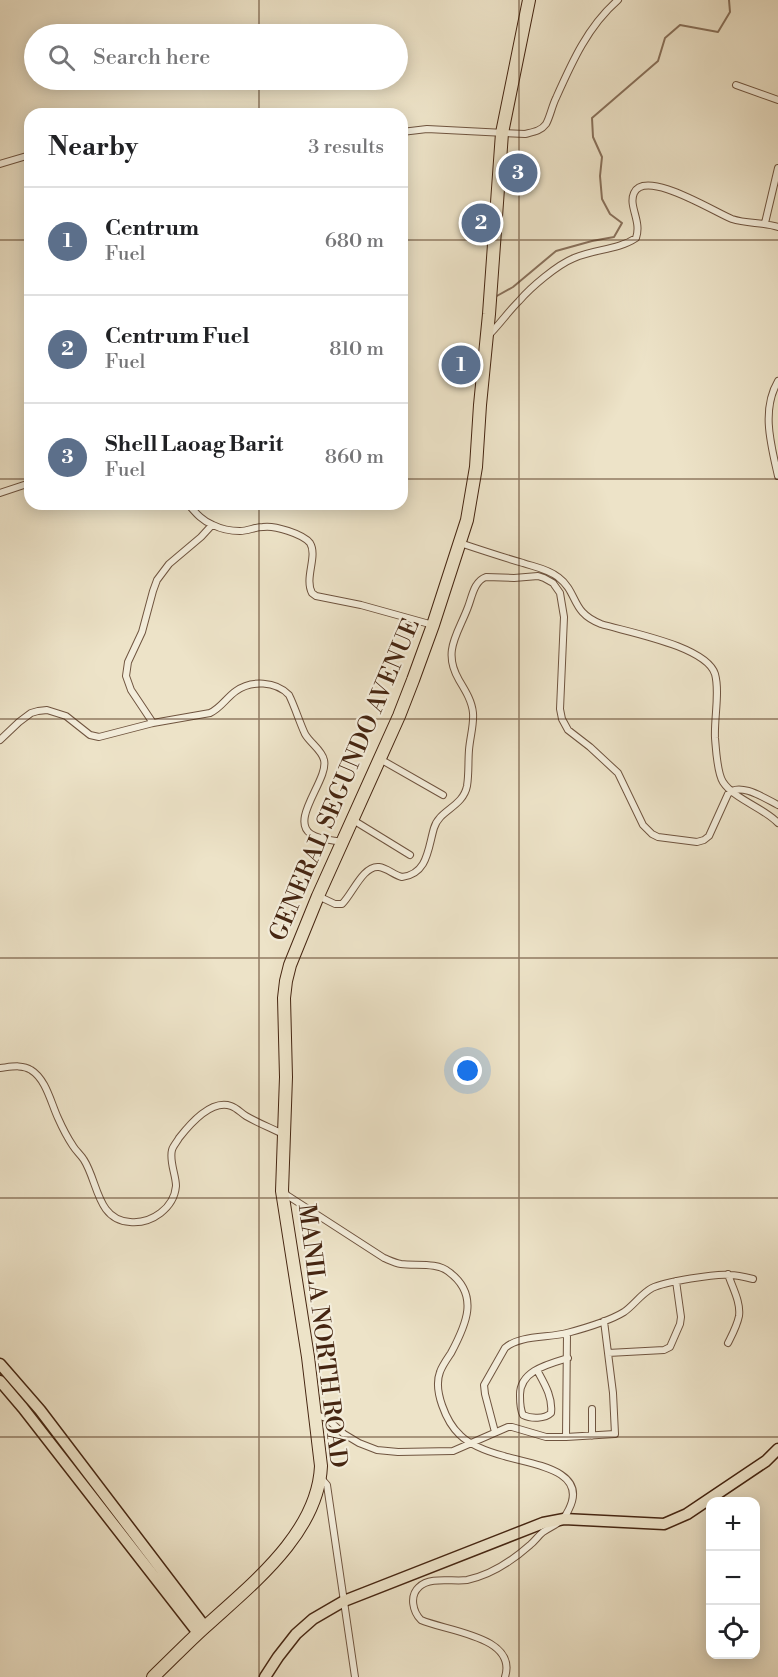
<!DOCTYPE html>
<meta charset="utf-8">
<style>
:root{--surface:#fff;--page:#f2f2f2;--text:#202124;--muted:#757577;--line:#e0e0e0;--accent:#8f2418}
body{margin:0;font-family:"Libre Bodoni",serif;background:var(--page);color:var(--text)}
.controls{position:absolute;right:18px;bottom:18px;display:grid;overflow:hidden;border-radius:12px;box-shadow:0 3px 15px #0003}
.controls button{width:54px;height:54px;display:grid;place-items:center;padding:0;border:0;border-bottom:2px solid var(--line);background:var(--surface);color:var(--text);font:30px sans-serif}
.you{position:absolute;left:468px;top:1071px;width:21px;height:21px;margin:-15px;border:4px solid #fff;border-radius:50%;background:#1a73e8;box-shadow:0 0 0 9px #1a73e833}
.badge{display:grid;place-items:center;width:39px;height:39px;border-radius:50%;background:var(--accent);color:#fff;font-size:20px;font-weight:700}
.pin{position:absolute;translate:-50% -50%;border:3px solid #fff;box-shadow:0 2px 6px #0006}
.list{margin:0;padding:0;list-style:none}
h2{display:flex;justify-content:space-between;align-items:center;height:78px;margin:0;padding:0 24px;font-size:26px}
h2 small{font-size:20px;font-weight:400;color:var(--muted)}
.list li{display:grid;grid-template-columns:39px 1fr auto;gap:18px;align-items:center;box-sizing:border-box;height:108px;padding:0 24px;border-top:2px solid var(--line)}
.list b{display:block;font-size:22px;white-space:nowrap}
.list p{margin:0;font-size:20px;white-space:nowrap;color:var(--muted)}
.list em{font-size:20px;font-style:normal;color:var(--muted)}
.icon{flex:none;width:33px;height:33px;fill:none;stroke:currentColor;stroke-width:2;stroke-linecap:round;stroke-linejoin:round}
.map{position:relative;flex:none;width:778px;height:1677px;overflow:hidden}
.search{position:absolute;background:var(--surface);box-shadow:0 3px 15px #0003;left:24px;top:24px;width:384px;height:66px;display:flex;align-items:center;gap:15px;box-sizing:border-box;padding:0 21px;border-radius:33px;color:var(--muted);font-size:22px}
.panel{position:absolute;background:var(--surface);box-shadow:0 3px 15px #0003;left:24px;top:108px;width:384px;height:402px;border-radius:18px}
.map>svg:first-child{display:block}
.lines{fill:none;stroke-linecap:round;stroke-linejoin:round}
.stream{stroke:#88705a;stroke-width:2}
.street-casing{stroke:#6f543f;stroke-width:8}
.primary-casing{stroke:#452511;stroke-width:13}
.highway-casing{stroke:#452511;stroke-width:14}
.street{stroke:#f3eddb;stroke-width:6}
.primary{stroke:#ede3c8;stroke-width:10}
.highway{stroke:#ede3c8;stroke-width:12}
.grid{fill:none;stroke:#452511;stroke-width:1.5;stroke-opacity:0.55}
.labels{text-anchor:middle;dominant-baseline:central;stroke-width:4.5;stroke-linejoin:round;paint-order:stroke}
.street-label{font-size:24px;fill:#452511;stroke:#f3eddb}
</style>
<div class="map">
<svg width="778" height="1677" viewBox="0 0 778 1677">
<rect width="100%" height="100%" fill="#ede3c8"/>
<filter id="stains"><feTurbulence type="fractalNoise" baseFrequency=".00333" numOctaves="4"/><feColorMatrix values="0 0 0 0 .2 0 0 0 0 .09 0 0 0 0 .02 0 0 0 .5 -.17"/></filter>
<radialGradient id="worn" r=".72"><stop offset=".6" stop-color="#630" stop-opacity="0"/><stop offset="1" stop-color="#630" stop-opacity=".3"/></radialGradient>
<g class="lines">
<path class="stream" d="M495,297L513,287L556,251L592,241L614,237L622,223L610,214L602,199L600,176L602,157L593,137L592,118L658,61L665,38L680,25L718,32L730,12L729,0"/>
<g class="street-casing">
<path id="street" d="M736,85L778,100
M402,132L427,129L525,134C533,132 541,131 546,124C550,117 552,106 556,98C572,62 588,26 618,0
M0,164L30,155
M765,223L778,168
M488,336C499,325 508,312 519,301C531,287 557,265 574,258C594,249 618,250 636,238C642,221 628,206 634,193C645,168 716,213 732,219C747,224 763,222 778,227
M778,381C761,410 771,445 778,476
M0,493L30,483
M188,504C195,512 202,521 213,525C221,529 231,531 240,531C248,531 255,527 263,527C274,525 303,534 310,543C318,556 304,578 312,593L316,596L361,605L433,625
M460,543C481,550 502,557 523,563C535,567 548,569 558,577C579,593 570,612 601,624C627,632 706,646 715,674C720,692 714,718 715,738C716,749 717,773 723,782C734,799 764,808 778,823
M153,723L131,690L126,676L128,662L142,632L153,591L157,580L169,564L201,537L212,525
M0,740L19,722L31,713L38,711L47,710L66,716L90,735L99,737L153,723L210,713C221,708 226,698 236,691C251,680 276,681 289,695C295,707 299,721 305,734C310,743 322,750 324,760C329,779 289,820 311,834C320,840 333,840 343,842
M380,759L443,795
M353,820L410,855
M318,896L335,904H342C352,895 363,865 379,867C387,868 394,875 402,877C428,874 428,848 434,828C439,810 463,807 467,786C469,774 468,762 469,750C470,737 474,725 473,713C472,701 465,690 459,680C442,651 458,634 468,607C472,597 474,581 486,577L514,578L538,576L544,578L553,583L560,593L564,617L560,709L562,719L568,730L590,747L618,773L643,825L652,834L658,837L697,842L704,840L709,836L728,794C739,781 766,799 778,805
M0,1068C10,1067 22,1064 31,1070C46,1079 51,1103 58,1118C62,1127 67,1137 73,1146C76,1151 81,1155 84,1160C98,1182 97,1220 130,1222C152,1224 174,1208 176,1186C176,1175 169,1161 172,1150C173,1146 177,1142 179,1138C190,1124 211,1099 231,1106C237,1108 241,1113 246,1116C258,1123 271,1128 283,1134
M282,1192L384,1258C389,1260 395,1263 401,1264C416,1266 437,1262 449,1272C480,1295 466,1325 451,1353C447,1359 442,1366 440,1372C433,1390 446,1422 460,1435C471,1446 489,1452 504,1456C529,1464 589,1469 569,1509C563,1523 555,1524 543,1532C538,1536 535,1541 530,1545C512,1561 491,1575 467,1580C453,1582 430,1576 419,1587C409,1596 413,1612 421,1620C445,1631 518,1636 505,1677
M728,1274C732,1287 741,1302 739,1316C737,1326 732,1335 728,1343
M608,1353L664,1350L670,1347L680,1324L681,1317L676,1281
M537,1370C544,1383 553,1397 551,1413C545,1419 531,1419 523,1415C520,1409 520,1403 520,1396C519,1371 548,1364 568,1358
M316,1415L326,1418L344,1434L359,1443L377,1450L398,1452L453,1451L508,1427H512L546,1437H566L615,1434L613,1393L604,1321
M495,1432L485,1394L484,1385L505,1348C519,1335 549,1338 567,1333C582,1329 611,1320 624,1312C634,1305 641,1294 652,1288C664,1282 717,1273 730,1275C737,1275 745,1277 753,1279
M592,1436V1409
M566,1437L567,1333
M321,1478L327,1485L355,1677"/>
</g>
<g class="primary-casing">
<path id="primary" d="M0,1364L40,1410L205,1627
M0,1381L23,1408L198,1633
M265,1677L278,1657L296,1634L313,1619L344,1601L543,1523L564,1519L664,1524L687,1514L766,1461L778,1449"/>
</g>
<g class="highway-casing">
<path id="highway" d="M153,1677C171,1660 188,1642 206,1626C252,1584 318,1533 321,1466L308,1357L282,1191L286,1077L284,998L286,981L290,965L318,896L399,716L413,680L433,625L467,520L476,467L480,405L489,314L502,133L529,0"/>
</g>
<use href="#street" class="street"/>
<use href="#primary" class="primary"/>
<use href="#highway" class="highway"/>
</g>
<path class="grid" d="M259,0V34M519,0V1677M259,80V114M0,240H30M402,240H778M0,479H30M402,479H778M259,504V1677M0,719H778M0,958H778M0,1198H778M0,1437H778"/>
<g class="labels">
<g class="street-label">
<text transform="translate(345 780) rotate(-67)">GENERAL SEGUNDO AVENUE</text>
<text transform="translate(322 1336) rotate(83)">MANILA NORTH ROAD</text>
</g>
</g>
<rect width="100%" height="100%" filter="url(#stains)"/>
<rect width="100%" height="100%" fill="url(#worn)"/>
</svg>
<div class="controls">
<button>+</button>
<button>−</button>
<button><svg class="icon" aria-label="locate" viewBox="0 0 24 24"><circle cx="12" cy="12" r="6"/><path d="M12 2v4M12 18v4M2 12h4M18 12h4"/></svg></button>
</div>
<div class="you"></div>
<div class="pin badge" style="left:461px;top:365px;background:#5c6f8a">1</div>
<div class="pin badge" style="left:481px;top:223px;background:#5c6f8a">2</div>
<div class="pin badge" style="left:518px;top:173px;background:#5c6f8a">3</div>
<div class="search"><svg class="icon" aria-label="search" viewBox="0 0 24 24"><circle cx="10" cy="10" r="6"/><path d="M15 15l6 6"/></svg>Search here</div>
<section class="panel">
<h2>Nearby<small>3 results</small></h2>
<ul class="list">
<li><span class="badge" style="background:#5c6f8a">1</span><div><b>Centrum</b><p>Fuel</p></div><em>680 m</em></li>
<li><span class="badge" style="background:#5c6f8a">2</span><div><b>Centrum Fuel</b><p>Fuel</p></div><em>810 m</em></li>
<li><span class="badge" style="background:#5c6f8a">3</span><div><b>Shell Laoag Barit</b><p>Fuel</p></div><em>860 m</em></li>
</ul>
</section>
</div>
